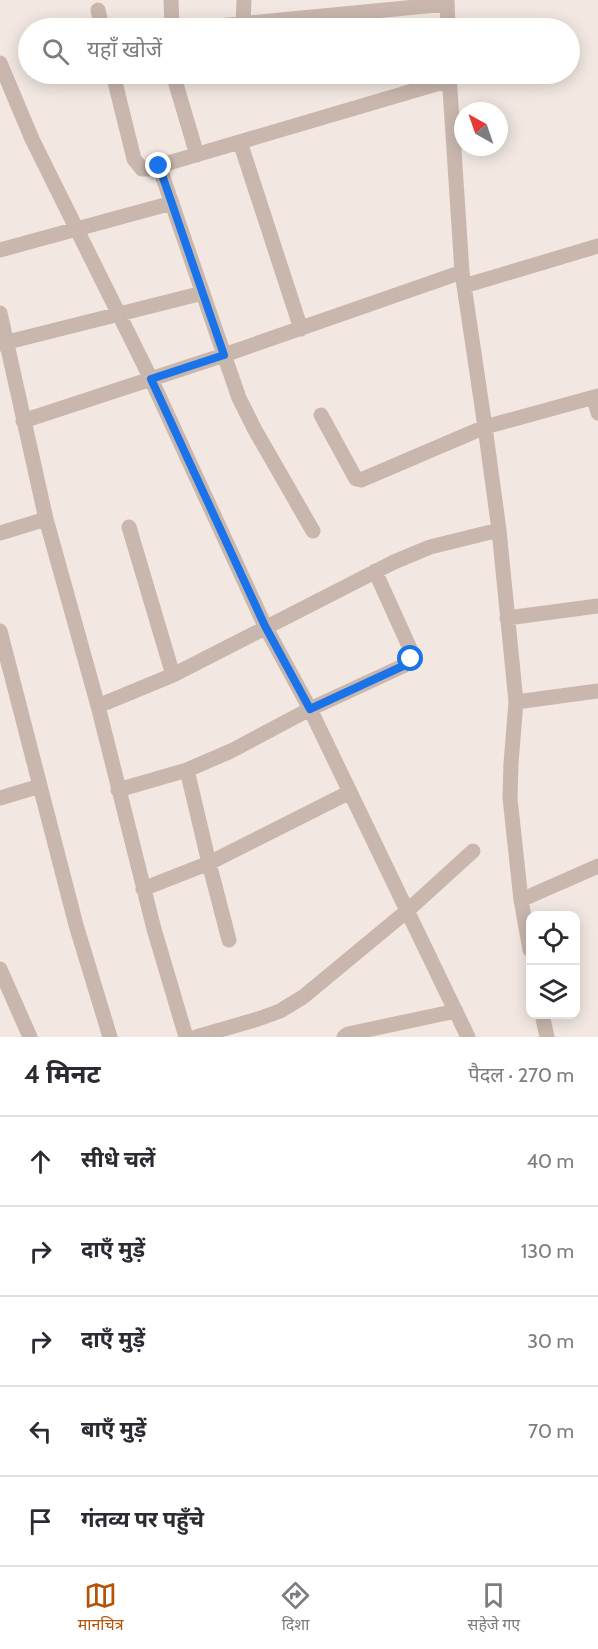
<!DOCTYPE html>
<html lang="hi">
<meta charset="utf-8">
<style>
:root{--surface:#fff;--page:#f2f2f3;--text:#2b2b33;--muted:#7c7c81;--line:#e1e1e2;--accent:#b45309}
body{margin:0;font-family:Cabin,"Noto Sans Devanagari",sans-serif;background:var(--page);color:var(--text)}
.controls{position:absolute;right:18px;bottom:18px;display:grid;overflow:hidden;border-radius:12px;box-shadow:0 3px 15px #0003}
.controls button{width:54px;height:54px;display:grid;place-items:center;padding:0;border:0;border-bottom:2px solid var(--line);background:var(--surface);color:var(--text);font:30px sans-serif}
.compass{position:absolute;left:454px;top:102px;width:54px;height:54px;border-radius:50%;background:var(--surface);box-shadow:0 3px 15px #0003;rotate:320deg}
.stop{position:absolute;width:18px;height:18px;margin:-14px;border:4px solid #1a73e8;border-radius:50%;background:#fff}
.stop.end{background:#1a73e8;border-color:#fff;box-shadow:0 2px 6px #0008}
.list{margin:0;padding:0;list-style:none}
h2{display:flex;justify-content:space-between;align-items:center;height:78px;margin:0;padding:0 24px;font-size:26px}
h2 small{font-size:20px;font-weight:400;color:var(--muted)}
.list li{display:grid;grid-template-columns:39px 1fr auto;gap:18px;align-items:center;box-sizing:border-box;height:90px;padding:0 24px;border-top:2px solid var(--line)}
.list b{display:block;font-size:22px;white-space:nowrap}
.list em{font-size:20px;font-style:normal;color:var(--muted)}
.icon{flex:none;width:33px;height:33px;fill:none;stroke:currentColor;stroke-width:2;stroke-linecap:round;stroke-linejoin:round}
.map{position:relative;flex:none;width:598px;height:1037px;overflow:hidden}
.search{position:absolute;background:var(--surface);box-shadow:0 3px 15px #0003;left:18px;right:18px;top:18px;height:66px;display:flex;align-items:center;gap:15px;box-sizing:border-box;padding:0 21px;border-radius:33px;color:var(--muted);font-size:22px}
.sheet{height:528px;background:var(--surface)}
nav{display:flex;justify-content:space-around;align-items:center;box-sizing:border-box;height:84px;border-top:2px solid var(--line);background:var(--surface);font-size:16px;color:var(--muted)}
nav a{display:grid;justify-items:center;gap:3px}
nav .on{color:var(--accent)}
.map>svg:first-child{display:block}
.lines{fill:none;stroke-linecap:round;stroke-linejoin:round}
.street{stroke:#c9b7ae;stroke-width:15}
.route{stroke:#1a73e8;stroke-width:8}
</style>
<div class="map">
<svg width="598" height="1037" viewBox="0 0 598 1037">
<rect width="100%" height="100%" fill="#f2e8e1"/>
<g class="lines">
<path class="street" d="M171,0L172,28
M447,0L448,28
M98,10L102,28
M243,25L244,0
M198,28L447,4
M0,63L32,139L151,379L265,626L310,709L468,1037
M113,74L134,159L142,169H148L450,80
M173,74L197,155
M449,74L462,272L485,427L499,530L516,702L511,763L510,798L521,900L530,950
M240,142L301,329
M159,166L239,398L255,430L313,531
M0,250L172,203
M464,286L598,246
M0,313L46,519L98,706L154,929L186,1037
M0,344L203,293
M594,397L598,413
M321,415L356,479L361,480L485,427L598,396
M23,421L224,355L462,272
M129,527L173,675
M0,533L46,519
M507,618L598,606
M0,631L76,925L110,1037
M516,702L598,691
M98,706L173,675L394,562L430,547L499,530
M187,770L209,863L229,940
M118,790L187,770L231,751L310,709L403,666L411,659L412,653L375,571
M0,798L40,786
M143,889L209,863L350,792
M521,900L598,866
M0,969L30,1037
M542,1014L547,1037
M196,1037L258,1019L280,1011L303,997L407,911L473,851
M344,1037L348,1034L456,1011"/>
</g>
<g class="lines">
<path class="route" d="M159,166L224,355L151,379L265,626L310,709L403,666L411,659"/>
</g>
</svg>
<div class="controls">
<button><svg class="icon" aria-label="locate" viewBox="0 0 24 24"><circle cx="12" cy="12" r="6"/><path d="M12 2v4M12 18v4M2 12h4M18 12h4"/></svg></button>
<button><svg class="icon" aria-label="layers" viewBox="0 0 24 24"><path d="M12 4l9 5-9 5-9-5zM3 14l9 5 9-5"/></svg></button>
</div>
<svg class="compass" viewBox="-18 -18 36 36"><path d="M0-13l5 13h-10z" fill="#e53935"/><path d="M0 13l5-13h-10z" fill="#7c7c81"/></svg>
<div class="stop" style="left:411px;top:659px"></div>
<div class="stop end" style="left:159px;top:166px"></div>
<div class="search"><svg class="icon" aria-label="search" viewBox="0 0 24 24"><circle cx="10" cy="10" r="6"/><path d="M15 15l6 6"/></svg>यहाँ खोजें</div>
</div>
<section class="sheet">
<h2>4 मिनट<small>पैदल · 270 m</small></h2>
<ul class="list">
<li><svg class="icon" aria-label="ahead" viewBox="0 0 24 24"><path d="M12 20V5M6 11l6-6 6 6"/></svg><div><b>सीधे चलें</b></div><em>40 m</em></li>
<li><svg class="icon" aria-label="right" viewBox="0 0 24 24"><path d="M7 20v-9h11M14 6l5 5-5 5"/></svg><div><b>दाएँ मुड़ें</b></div><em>130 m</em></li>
<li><svg class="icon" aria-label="right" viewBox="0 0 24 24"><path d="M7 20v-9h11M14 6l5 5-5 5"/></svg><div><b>दाएँ मुड़ें</b></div><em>30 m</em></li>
<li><svg class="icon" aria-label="left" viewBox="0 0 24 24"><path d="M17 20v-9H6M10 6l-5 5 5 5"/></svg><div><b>बाएँ मुड़ें</b></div><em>70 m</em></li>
<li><svg class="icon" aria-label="arrive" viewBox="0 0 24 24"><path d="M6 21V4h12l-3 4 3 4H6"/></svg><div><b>गंतव्य पर पहुँचे</b></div></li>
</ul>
</section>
<nav>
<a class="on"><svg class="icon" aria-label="map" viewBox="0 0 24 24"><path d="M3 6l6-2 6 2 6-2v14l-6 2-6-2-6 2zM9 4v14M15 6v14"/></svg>मानचित्र</a>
<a><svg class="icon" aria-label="directions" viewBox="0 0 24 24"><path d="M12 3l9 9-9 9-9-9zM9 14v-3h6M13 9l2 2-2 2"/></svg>दिशा</a>
<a><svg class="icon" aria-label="saved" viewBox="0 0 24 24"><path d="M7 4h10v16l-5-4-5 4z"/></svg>सहेजे गए</a>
</nav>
